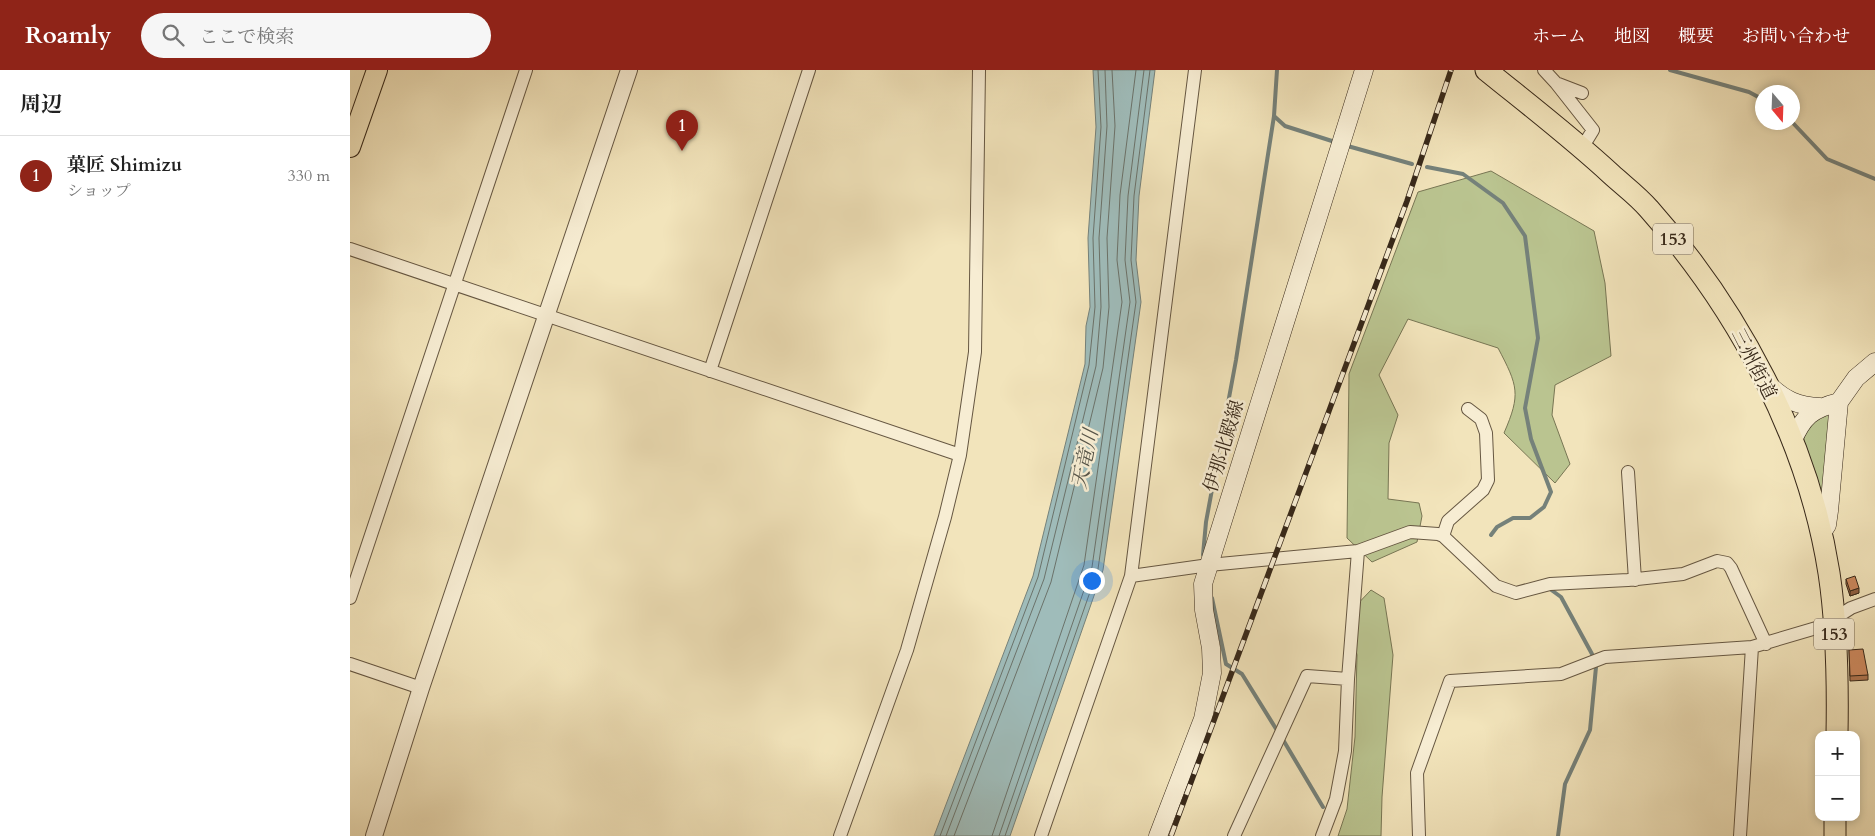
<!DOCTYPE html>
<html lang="ja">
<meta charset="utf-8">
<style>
:root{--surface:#fff;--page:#f6f6f6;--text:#222;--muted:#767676;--line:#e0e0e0;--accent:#8f2418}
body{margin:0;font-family:Cardo,"Noto Serif JP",serif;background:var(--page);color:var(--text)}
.controls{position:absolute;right:15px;bottom:15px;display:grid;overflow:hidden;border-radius:10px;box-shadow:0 2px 8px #0003}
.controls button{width:45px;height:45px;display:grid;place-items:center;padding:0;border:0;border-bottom:1px solid var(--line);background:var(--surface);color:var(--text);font:25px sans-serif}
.compass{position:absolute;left:1405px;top:15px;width:45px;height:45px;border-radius:50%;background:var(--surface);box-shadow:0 2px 8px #0003;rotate:161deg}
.you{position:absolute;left:741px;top:510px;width:18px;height:18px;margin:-12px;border:4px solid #fff;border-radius:50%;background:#1a73e8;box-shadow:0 0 0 8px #1a73e833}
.badge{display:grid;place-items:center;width:32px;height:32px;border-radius:50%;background:var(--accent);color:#fff;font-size:16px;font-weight:700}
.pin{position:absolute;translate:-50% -41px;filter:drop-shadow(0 1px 2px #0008)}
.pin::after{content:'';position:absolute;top:26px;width:18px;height:15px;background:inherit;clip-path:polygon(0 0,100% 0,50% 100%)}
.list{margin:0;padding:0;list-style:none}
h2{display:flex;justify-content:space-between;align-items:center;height:65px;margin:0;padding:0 20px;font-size:21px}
h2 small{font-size:16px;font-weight:400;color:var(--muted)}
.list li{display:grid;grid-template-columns:32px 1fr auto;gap:15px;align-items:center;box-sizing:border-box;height:80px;padding:0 20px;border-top:1px solid var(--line)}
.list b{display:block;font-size:19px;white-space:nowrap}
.list p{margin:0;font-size:16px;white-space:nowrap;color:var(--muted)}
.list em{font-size:16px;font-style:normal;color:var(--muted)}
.icon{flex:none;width:28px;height:28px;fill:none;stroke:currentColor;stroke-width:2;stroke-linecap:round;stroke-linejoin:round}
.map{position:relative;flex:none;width:1525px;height:766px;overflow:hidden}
header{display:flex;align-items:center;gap:30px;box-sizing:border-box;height:70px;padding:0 25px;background:var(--accent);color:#fff}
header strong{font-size:24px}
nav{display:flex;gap:28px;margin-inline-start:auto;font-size:18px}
.search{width:350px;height:45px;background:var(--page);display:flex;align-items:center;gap:12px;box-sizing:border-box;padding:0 18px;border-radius:28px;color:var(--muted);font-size:19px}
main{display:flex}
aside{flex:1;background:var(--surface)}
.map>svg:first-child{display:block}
.green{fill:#bac490;stroke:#787654}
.water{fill:#9fbcba;stroke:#75817a}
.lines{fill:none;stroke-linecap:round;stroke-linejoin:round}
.shore{stroke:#6b726a;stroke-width:1}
.stream{stroke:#75817a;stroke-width:4}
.minor-casing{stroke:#665742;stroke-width:14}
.tertiary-casing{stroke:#665742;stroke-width:18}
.secondary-casing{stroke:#372819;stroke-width:19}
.primary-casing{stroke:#372819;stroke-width:22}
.trunk-casing{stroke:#372819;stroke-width:23}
.minor{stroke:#f7edd3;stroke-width:12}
.tertiary{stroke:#f7edd3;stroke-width:16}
.secondary{stroke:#f7edd3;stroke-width:18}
.primary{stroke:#f2e4bb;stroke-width:20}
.trunk{stroke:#f2e4bb;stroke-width:21}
.rail-casing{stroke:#372819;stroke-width:5.5}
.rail{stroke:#f7edd3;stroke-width:4;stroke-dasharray:11;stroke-linecap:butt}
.wall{fill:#af7550;stroke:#372819}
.shaded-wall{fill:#8e5f41;stroke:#372819}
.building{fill:#cb885d;stroke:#372819}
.labels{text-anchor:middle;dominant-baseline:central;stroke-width:5;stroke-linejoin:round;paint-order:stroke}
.shield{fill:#f7edd3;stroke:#716351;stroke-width:1}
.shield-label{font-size:18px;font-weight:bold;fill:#372819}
.street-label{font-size:19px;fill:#372819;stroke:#f7edd3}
.water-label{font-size:20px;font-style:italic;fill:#565449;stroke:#f7edd3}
</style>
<header>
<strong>Roamly</strong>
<div class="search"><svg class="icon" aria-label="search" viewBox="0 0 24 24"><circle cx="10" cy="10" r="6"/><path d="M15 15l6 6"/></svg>ここで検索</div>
<nav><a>ホーム</a><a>地図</a><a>概要</a><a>お問い合わせ</a></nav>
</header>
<main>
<aside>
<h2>周辺<small></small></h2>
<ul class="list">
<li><span class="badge">1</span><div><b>菓匠 Shimizu</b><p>ショップ</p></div><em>330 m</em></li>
</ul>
</aside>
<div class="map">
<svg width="1525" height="766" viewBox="0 0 1525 766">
<rect width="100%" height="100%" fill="#f2e4bb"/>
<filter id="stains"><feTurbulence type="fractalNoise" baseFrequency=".004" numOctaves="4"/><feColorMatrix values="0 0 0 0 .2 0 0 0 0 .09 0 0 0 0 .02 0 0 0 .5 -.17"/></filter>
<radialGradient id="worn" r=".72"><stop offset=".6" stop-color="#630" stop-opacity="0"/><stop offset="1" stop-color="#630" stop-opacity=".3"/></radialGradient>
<path class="green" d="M1141,101L1244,161L1255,213L1261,286L1205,315L1202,345L1220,394L1205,413L1154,363C1171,324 1168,316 1148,278L1058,249L1029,305L1048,345L1039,373L1038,429L1069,433L1072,446L1067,472L1022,492L997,468L999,304L1068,122Z
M1478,342L1482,346L1475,434L1453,372L1459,352Z
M1021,520L1034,528L1043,585L1032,727L1031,766H988L997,739L1005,667L1007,585L998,544Z"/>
<path class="water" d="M743,0H805L789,126L786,190L791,232L753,500L660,766H584L683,506L735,294L736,256L740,237L738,168L746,57Z"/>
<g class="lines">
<path class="shore" d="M590,766L688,507L739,295L745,237L743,168L751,57L748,0
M596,766L694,509L746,296L751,237L749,168L757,56L755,0
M604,766L701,512L753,298L759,237L757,168L765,56L762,0
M642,766L734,495L772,232L767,190L770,125L786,0
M649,766L742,497L780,232L775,190L778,126L794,0
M655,766L748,499L786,232L781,190L784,126L800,0"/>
<path class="stream" d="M927,0L924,46L935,56L985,72
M1320,0L1399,22L1412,29
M1442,52L1477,89L1525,109
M994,75L1062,94
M1077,97L1113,104L1153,133L1175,166L1188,268L1175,338L1181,369L1201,422L1194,437L1180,448H1163L1147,457L1141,465
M853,485L856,452L886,290L924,46
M1200,519L1211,527L1242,584L1246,597L1240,660L1215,714L1208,766
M862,528L876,594L892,604L928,662
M932,668L973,737"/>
<g class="minor-casing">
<path id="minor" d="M1194,0L1206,13L1232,23
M1206,13L1243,60L1232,78
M0,179L610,385
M360,301L459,0
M1278,402L1285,510
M1093,466L1098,451L1133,420L1138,410L1136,363L1131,349L1118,339
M781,506L859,495L1008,481L1060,462L1088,464L1093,466L1146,516L1166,523L1200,514L1278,510L1333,504L1367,491L1377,493L1381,498L1416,574
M0,528L176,0
M0,594L71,618
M490,766L557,580L595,447L610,385L625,282L629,0
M691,766L781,506L845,0
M884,766L957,606L998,609
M972,766L986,729L995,681L998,609L1008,481
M1069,766L1067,703L1100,611L1211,604L1255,587L1402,577
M1390,766L1402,577L1473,556L1501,538L1525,529"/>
</g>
<g class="tertiary-casing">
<path id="tertiary" d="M24,766L71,618L279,0"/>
</g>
<g class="secondary-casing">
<path id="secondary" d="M1418,314C1434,330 1448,336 1470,337
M1442,372C1453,346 1462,339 1489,332
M1471,464L1477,455L1479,441L1489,332L1506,308L1525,292
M808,766L853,649L862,603L861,578L854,540L853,514L1014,0"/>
</g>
<g class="primary-casing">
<path id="primary" d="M0,77L27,0"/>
</g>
<g class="trunk-casing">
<path id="trunk" d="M1136,0C1178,34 1221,67 1261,104C1273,115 1288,126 1299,139C1388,239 1458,369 1479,503C1487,556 1488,611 1487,665
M1485,766V747"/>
</g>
<use href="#minor" class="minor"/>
<use href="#tertiary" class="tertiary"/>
<use href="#secondary" class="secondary"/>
<use href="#primary" class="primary"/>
<use href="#trunk" class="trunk"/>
<g class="rail-casing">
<path id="rail" d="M821,766L1057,131L1101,0"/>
</g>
<use href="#rail" class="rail"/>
</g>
<path class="wall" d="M1496,509L1509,523L1500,526L1496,514Z
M1499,580L1518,605V610L1500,611Z"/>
<path class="shaded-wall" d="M1509,518V523L1500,526V521Z"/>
<path class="building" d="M1505,506L1509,518L1500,521L1496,509Z
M1513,579L1518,605L1500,606L1499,580Z"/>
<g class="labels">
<g class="shield">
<rect x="1303" y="153.5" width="40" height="31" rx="4"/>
<rect x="1464" y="548.5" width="40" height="31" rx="4"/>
</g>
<g class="shield-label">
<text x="1323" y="169">153</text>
<text x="1484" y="564">153</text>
</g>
<g class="street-label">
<text transform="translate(1404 294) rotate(63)">三州街道</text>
<text transform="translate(874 376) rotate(-73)">伊那北殿線</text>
</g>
<g class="water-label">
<text transform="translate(735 389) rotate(-78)">天竜川</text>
</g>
</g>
<rect width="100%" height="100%" filter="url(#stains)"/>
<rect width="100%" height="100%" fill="url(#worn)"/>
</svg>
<div class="controls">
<button>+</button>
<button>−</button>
</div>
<svg class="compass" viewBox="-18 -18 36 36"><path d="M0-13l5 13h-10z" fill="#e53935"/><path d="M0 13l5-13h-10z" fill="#767676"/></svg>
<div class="you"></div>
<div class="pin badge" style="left:332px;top:81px">1</div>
</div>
</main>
